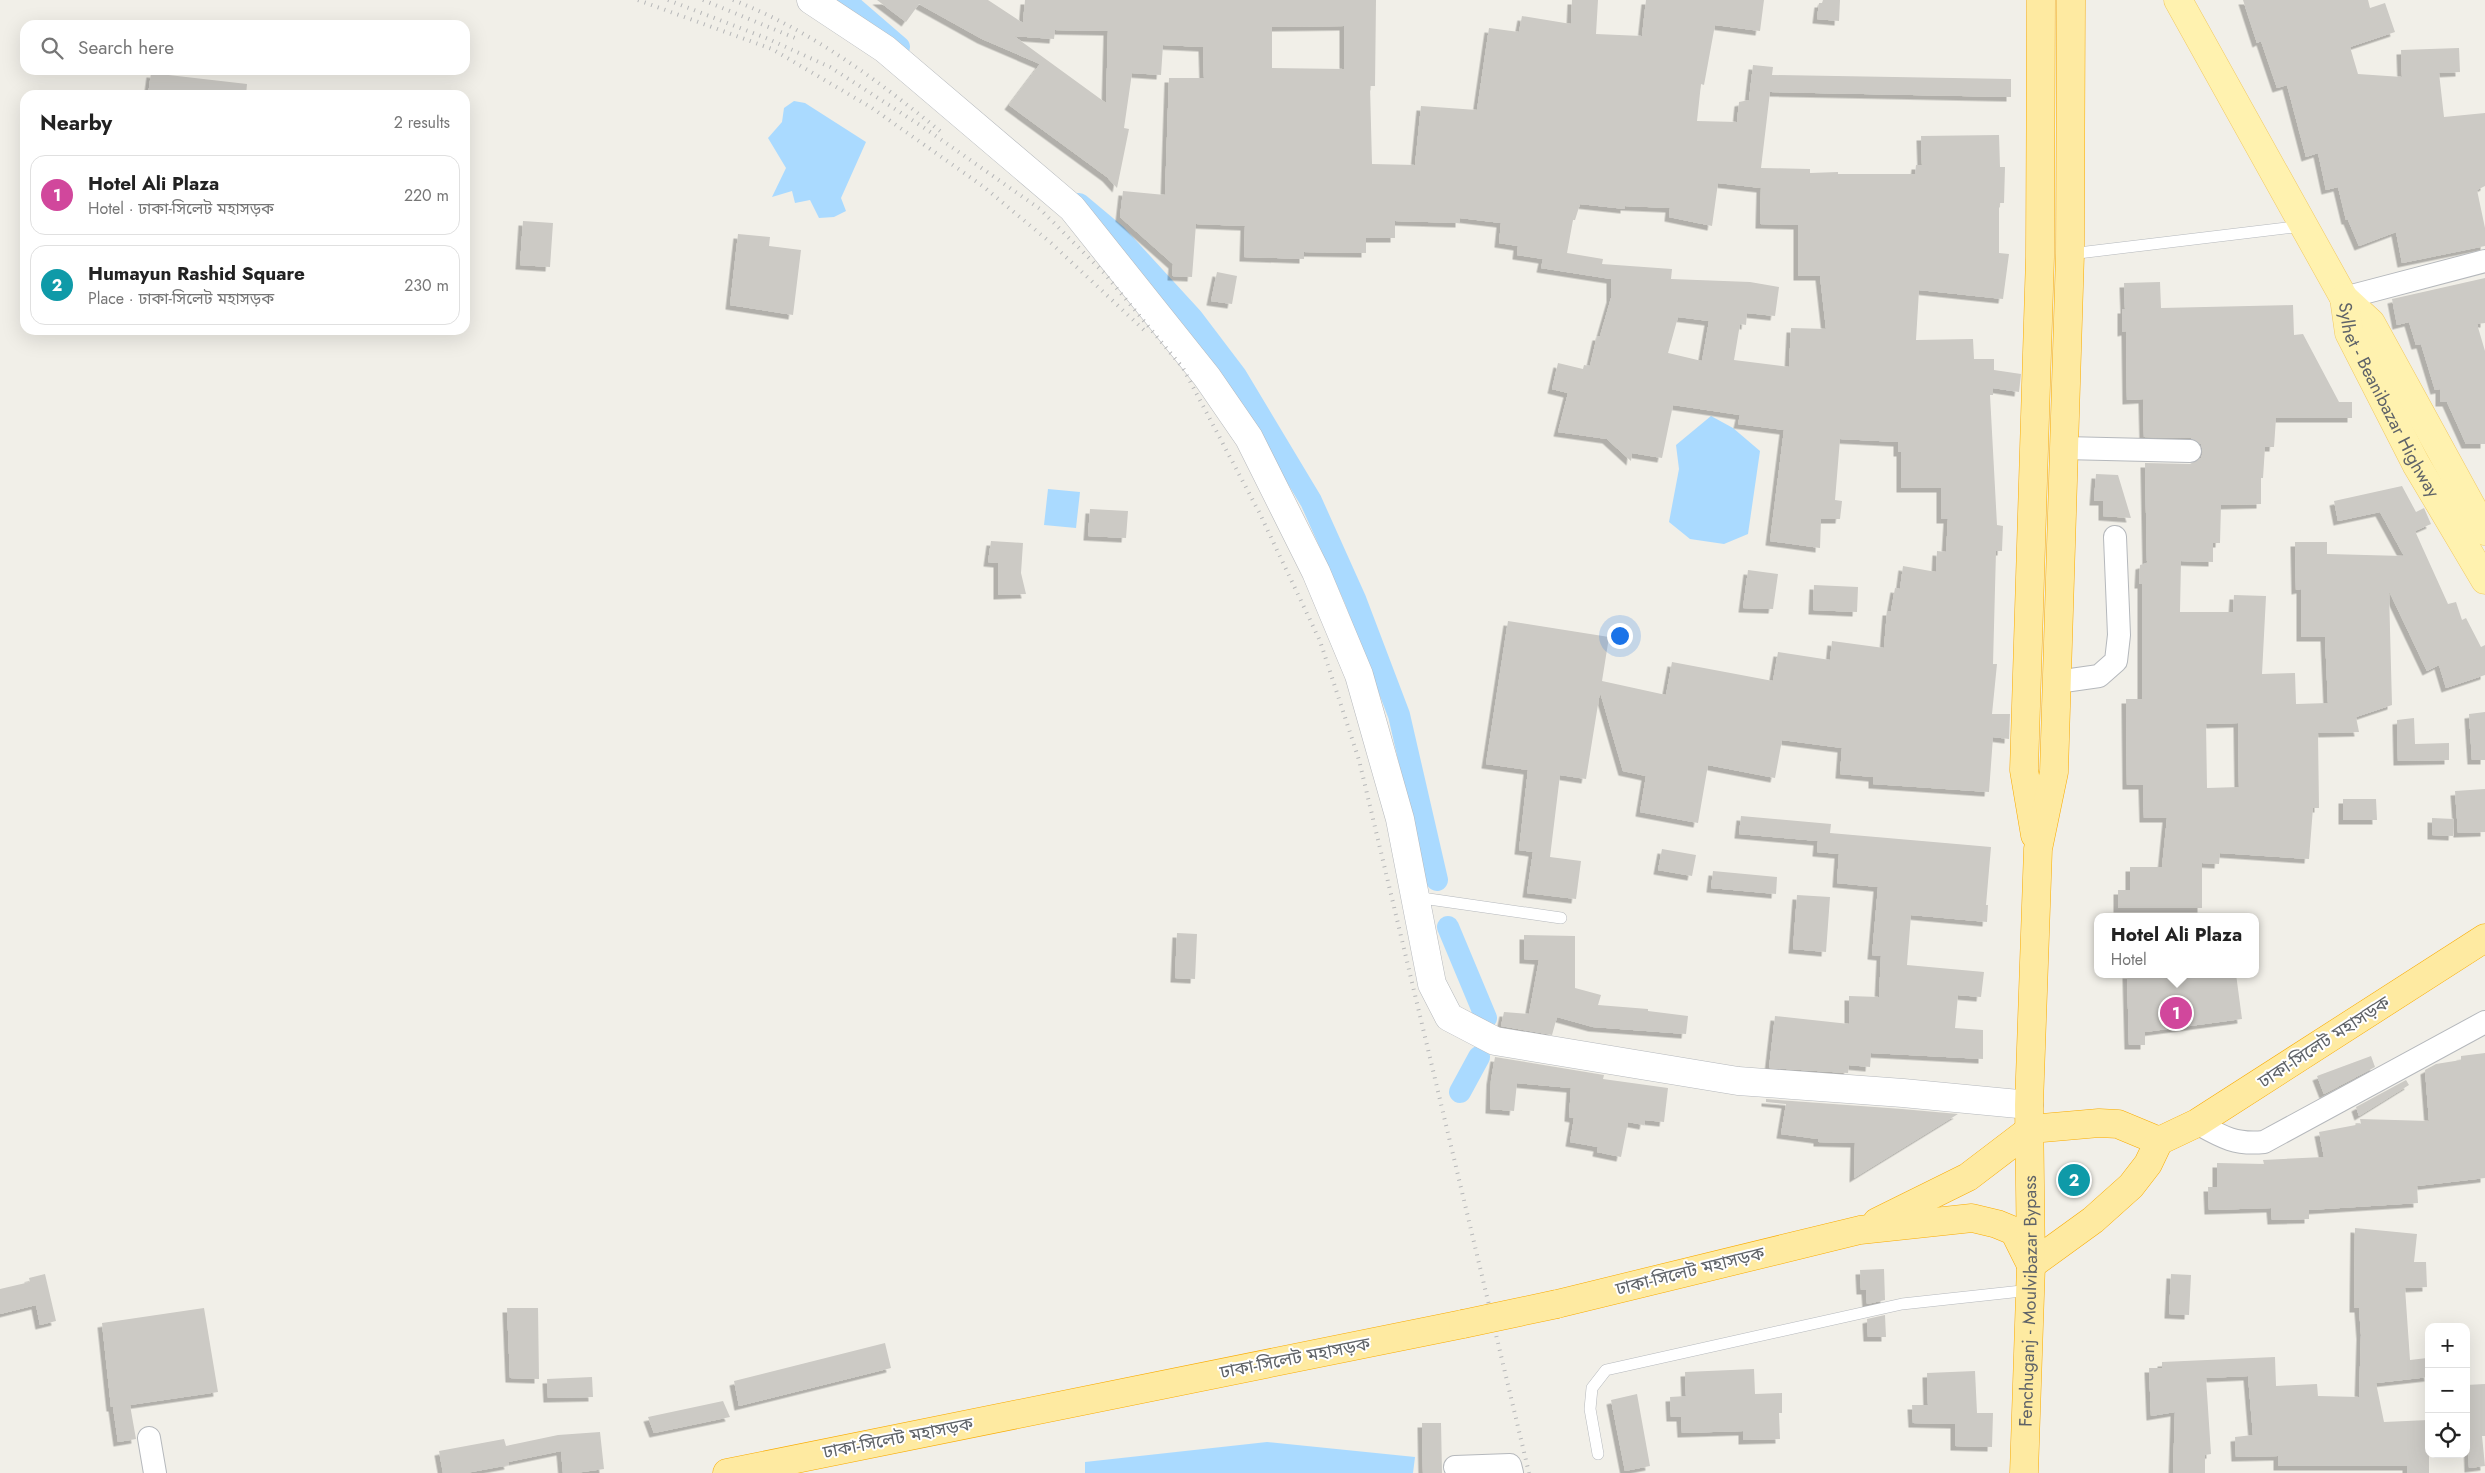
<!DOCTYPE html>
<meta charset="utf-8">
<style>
:root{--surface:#fff;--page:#f6f6f6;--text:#222;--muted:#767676;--line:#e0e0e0;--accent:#7c3aed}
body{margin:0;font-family:Jost,"Noto Sans Bengali",sans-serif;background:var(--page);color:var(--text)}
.controls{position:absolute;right:15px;bottom:15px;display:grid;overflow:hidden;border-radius:10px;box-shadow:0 5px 20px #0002}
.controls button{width:45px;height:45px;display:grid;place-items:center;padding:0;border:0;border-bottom:1px solid var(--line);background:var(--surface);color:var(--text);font:25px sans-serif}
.you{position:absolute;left:1619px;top:635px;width:18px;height:18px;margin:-12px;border:4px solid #fff;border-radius:50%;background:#1a73e8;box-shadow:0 0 0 8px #1a73e833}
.badge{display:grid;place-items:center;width:32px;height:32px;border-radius:50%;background:var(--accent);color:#fff;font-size:16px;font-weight:700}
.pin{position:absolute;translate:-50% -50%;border:2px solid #fff;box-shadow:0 1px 5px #0006}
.popup{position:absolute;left:2094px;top:913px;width:165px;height:65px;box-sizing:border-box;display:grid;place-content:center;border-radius:10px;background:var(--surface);filter:drop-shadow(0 1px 4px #0005);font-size:16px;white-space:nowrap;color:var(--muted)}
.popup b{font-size:19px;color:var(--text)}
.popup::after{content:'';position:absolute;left:50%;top:100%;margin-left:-10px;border:10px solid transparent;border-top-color:var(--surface)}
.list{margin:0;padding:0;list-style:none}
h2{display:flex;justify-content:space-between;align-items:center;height:65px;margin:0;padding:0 20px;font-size:21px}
h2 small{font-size:16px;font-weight:400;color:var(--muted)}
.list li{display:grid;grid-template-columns:32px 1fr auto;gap:15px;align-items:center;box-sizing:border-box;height:80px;margin:0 10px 10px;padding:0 10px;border:1px solid var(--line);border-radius:15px}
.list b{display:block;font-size:19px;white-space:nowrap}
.list p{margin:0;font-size:16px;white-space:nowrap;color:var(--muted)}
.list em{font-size:16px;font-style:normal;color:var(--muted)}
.icon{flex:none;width:28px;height:28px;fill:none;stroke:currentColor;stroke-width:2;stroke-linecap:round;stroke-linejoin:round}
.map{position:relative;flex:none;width:2485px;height:1473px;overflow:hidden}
.search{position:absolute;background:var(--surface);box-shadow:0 5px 20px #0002;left:20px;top:20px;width:450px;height:55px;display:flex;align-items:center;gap:12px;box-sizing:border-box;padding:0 18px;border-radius:15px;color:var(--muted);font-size:19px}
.panel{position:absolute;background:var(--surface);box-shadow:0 5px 20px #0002;left:20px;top:90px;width:450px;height:245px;border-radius:15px}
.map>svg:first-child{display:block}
.water{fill:#aadaff}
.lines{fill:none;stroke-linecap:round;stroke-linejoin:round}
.canal{stroke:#aadaff;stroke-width:22}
.building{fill:#cccac5;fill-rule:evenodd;filter:url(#shadow)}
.service-casing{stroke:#b5b8bc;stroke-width:12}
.minor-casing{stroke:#b5b8bc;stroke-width:24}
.tertiary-casing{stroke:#b5b8bc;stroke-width:29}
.primary-casing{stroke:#f2c960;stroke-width:29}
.trunk-casing{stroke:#f9ab00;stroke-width:29}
.service{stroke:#fff;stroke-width:11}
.minor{stroke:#fff;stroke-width:22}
.tertiary{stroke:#fff;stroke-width:28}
.primary{stroke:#fff2af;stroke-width:28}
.trunk{stroke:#feeaa1;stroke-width:28}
.rail{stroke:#b6b7b8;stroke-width:4;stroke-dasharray:1 6;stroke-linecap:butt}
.trunk-bridge-casing{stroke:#f9ab00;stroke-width:29;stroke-linecap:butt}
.trunk-bridge{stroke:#feeaa1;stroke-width:28}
.labels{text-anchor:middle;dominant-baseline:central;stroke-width:4;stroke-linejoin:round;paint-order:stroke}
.street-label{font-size:18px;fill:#5f6368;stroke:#fff}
</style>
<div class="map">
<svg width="2485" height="1473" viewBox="0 0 2485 1473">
<defs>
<filter id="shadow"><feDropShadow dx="-4.5" dy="4.5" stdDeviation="0" flood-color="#0004"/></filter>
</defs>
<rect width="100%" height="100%" fill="#f1efe8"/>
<path class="water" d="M794,101L805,103L866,142L841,198L846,211L834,217L819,218L810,200L795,203L792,191L772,197L786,168L768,138L782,122L784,108Z
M1711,416L1733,428L1760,451L1748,534L1724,544L1690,539L1669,522L1679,469L1676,445Z
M1048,489L1080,492L1076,528L1044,525Z
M1267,1442L1415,1457L1413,1473H1085V1462Z"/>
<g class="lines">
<path class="canal" d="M842,0L855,9L899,47
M1079,204L1116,235L1192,318L1236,376L1311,501L1355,599L1399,715L1437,880
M1448,927L1486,1018
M1460,1092L1479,1057"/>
</g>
<path class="building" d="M877,0H988L1023,23L1025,0H1376L1375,86H1370L1372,164L1415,165L1421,106L1477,110L1489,28L1519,32L1522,16L1571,24L1572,0H1598L1596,34L1642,36L1646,0H1764L1760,31L1715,25L1704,85L1701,84L1697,121L1737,122L1739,102L1749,100L1753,65L1773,67L1772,75L2011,79V97L1770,92L1761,168L1810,169V173L1838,172V174H1915L1916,165H1922L1921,136L1999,135L2000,167H2005L2004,203H1999V253L2009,254L2003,299L1919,290L1916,340L1973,339L1974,359H1994V370L2021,374L2019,392L1993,388V395H1990L1997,525L2003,526L2002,551H1996L1993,664H1997L1992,714H2010L2009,739L1993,737L1989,792L1873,784V777L1840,774L1842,748L1782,740L1775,778L1708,765L1698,823L1640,812L1646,776L1623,771L1600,692L1586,779L1560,775L1550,857L1581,861L1576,899L1527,893L1533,852L1519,850L1528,770L1486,764L1508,621L1609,637L1602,681L1666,695L1672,662L1773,681L1778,652L1830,660L1832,641L1884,648L1887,611H1891L1895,588L1900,589L1903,566L1936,572L1937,551L1946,552L1948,519H1941V488H1901V452H1898V442L1840,439L1835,500L1842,501L1840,519H1821L1820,548L1770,541L1784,430L1738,424L1740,415L1673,405L1662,458L1632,453L1631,461L1607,439L1558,432L1568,393L1552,389L1558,363L1583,369L1584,365L1590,366L1597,336H1600L1611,298V279L1541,268L1543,259L1517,255L1518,246L1499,243L1501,223L1460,218V223L1395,221V238H1366V253L1304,252V259L1244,257L1245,226L1196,224L1192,277L1172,276L1173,264L1120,217L1123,191L1165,195L1169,78H1204L1203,47L1163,45L1161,75L1132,73L1124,128L1129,129L1117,188L1107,177L1009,105L1040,64L982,39L919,4L906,22ZM1344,26V69L1272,68V27ZM1055,30L1108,31L1106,103L1014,36L1054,39ZM1718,183L1761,188L1760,224L1798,225V276H1820L1826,329L1791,328L1789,367L1734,360L1740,324L1746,325L1747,313L1775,316L1779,287L1750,282L1671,279L1672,269L1602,264L1603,259L1567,253L1573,220H1575L1580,204L1625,209V206L1670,208L1669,217L1712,226ZM1678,317L1709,321L1702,361L1668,353Z
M1823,0H1840L1839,21L1817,19L1819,3H1822Z
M2243,0H2368L2370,8L2385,3L2395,32L2350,47L2358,74L2402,77L2401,50L2459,48L2460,72L2439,73L2444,117L2485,113V186L2477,190L2485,228V246L2402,263L2396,232L2359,246L2348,220H2346L2338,187L2326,190L2318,153L2306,157L2287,85L2277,88L2261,41L2257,43Z
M151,73L247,84L246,95H148Z
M523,221L553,223L550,267L520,265Z
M738,234L770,237L769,246L801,250L793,315L730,305Z
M1217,272L1237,276L1232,304L1211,301Z
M2485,278V323L2477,324L2485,351V444H2466L2447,402H2440V389L2435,390L2421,344L2416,345L2409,322L2397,325L2392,299Z
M2160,282L2161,308L2293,305L2294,335L2303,334L2339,402H2352V418H2276L2274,447H2265L2263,478H2261V504L2221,505L2220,543H2213V562L2181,561L2180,612H2233L2234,595L2266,596L2262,674L2295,673L2296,704L2328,703L2325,637H2301V589L2296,590L2295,542H2327V554L2404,556L2380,512L2338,521L2334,501L2402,486L2416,512L2424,508L2431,524L2415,531L2448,604L2456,602L2462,620L2466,618L2481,647L2485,645V675L2446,688L2439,665L2427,671L2389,591L2392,705L2356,717L2359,732L2318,733L2319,808H2313L2309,859L2220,853L2219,864L2202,863V908H2118V890H2130V867H2162L2167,818H2144L2143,785H2127L2126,699H2142V584H2139L2140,565L2147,563L2145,463L2190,464L2201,458L2203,452L2201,444L2191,438L2144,437L2143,399L2127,400L2126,331L2122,332V309H2125L2124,283ZM2238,723L2239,787L2207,788L2206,724Z
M2096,474L2118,475L2131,518L2103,516V501H2094Z
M1090,509L1128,511L1126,538L1088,536Z
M991,541L1023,543L1021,573L1026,594L998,595V563L988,562Z
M1748,570L1778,574L1773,609L1743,608Z
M1814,585L1858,587L1857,612L1813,610Z
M2485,712V760H2472L2469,714Z
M2414,718L2415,744L2449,743V760L2398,761L2397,720Z
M2485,789V832L2458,833L2455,791Z
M2343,799H2376L2377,820H2343Z
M1741,816L1831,824L1830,833L1991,847L1986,905H1988L1987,922L1911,915L1907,965L1984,972L1981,997L1958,995L1955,1028L1983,1030V1059L1871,1053L1870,1067L1849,1065L1848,1073L1769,1068L1775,1016L1849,1024V996L1879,997L1881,956L1872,955L1878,887L1837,883L1839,854L1817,852L1818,841L1739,834Z
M2432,818L2454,819L2453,836L2432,835Z
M1662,849L1696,855L1692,876L1658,870Z
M1713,871L1777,877L1776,894L1711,888Z
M1797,895L1830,897L1826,952L1793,949Z
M1177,933L1197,934L1195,979L1175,978Z
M1524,935L1575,936V988L1601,995L1598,1005L1648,1009V1011L1688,1016L1686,1034L1593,1027L1557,1017L1552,1035L1501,1026L1504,1012L1529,1014L1539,960L1524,959Z
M2127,974H2236L2242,1019L2145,1032V1045H2129Z
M2485,1053V1178L2417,1186L2418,1203L2309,1210V1219L2272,1220L2271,1208L2209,1210L2208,1187H2217V1163L2264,1164L2263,1160L2324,1157L2319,1132L2361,1124L2360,1119L2429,1121L2425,1070L2436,1064L2461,1060V1056Z
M2371,1056L2375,1067L2324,1094L2317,1076Z
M1495,1057L1604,1075L1603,1079L1668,1088L1664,1122L1645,1120L1644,1125L1628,1122L1621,1157L1597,1152L1598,1147L1570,1142L1574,1118L1569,1117L1571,1088L1517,1083L1514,1111L1490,1109L1491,1080Z
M2406,1080L2409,1085L2359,1116L2356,1107Z
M1766,1099L1902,1109L1958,1114L1854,1178L1855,1143L1818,1142V1139L1781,1134L1786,1104L1766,1102Z
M2355,1228L2417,1234L2414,1262H2426L2427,1287L2405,1288L2410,1360L2427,1358L2429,1377L2376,1383L2384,1422L2429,1420V1473H2407V1466H2278V1456L2236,1457L2235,1437L2253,1435L2248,1376L2206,1378L2211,1454L2205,1455V1473H2173L2175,1412L2151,1416L2149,1368H2162V1362L2275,1357L2276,1386L2317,1384L2318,1396L2359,1397L2361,1335L2359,1308H2354Z
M1884,1269L1885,1300L1867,1304L1866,1290H1861L1860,1270Z
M45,1274L56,1321L40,1325L36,1305L0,1314V1289L30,1282L29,1278Z
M2171,1274L2191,1275L2189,1315L2169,1314Z
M204,1308L218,1392L130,1405L136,1439L118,1442L113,1407H111L102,1323Z
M507,1308H538L539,1379L510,1378Z
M1885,1315L1886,1337H1868L1867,1319Z
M885,1343L891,1368L739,1406L734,1381Z
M1754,1369L1755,1394L1782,1393V1413H1779L1780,1439L1743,1440V1431L1682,1433L1681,1417H1671L1670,1397L1686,1396L1685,1372Z
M1975,1371L1977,1413H1993L1992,1447L1955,1446V1424L1913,1423L1912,1405H1928L1927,1373Z
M592,1377L593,1397L548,1398L547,1379Z
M2485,1384V1436H2482L2485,1466L2469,1468L2466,1385Z
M1637,1394L1650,1466L1625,1471L1611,1400Z
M723,1401L730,1417L654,1433L648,1417Z
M1422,1423H1441L1442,1473H1423Z
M600,1432L604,1469L575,1473H563L561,1451L508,1462L509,1465L466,1473H443L439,1451L504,1439L506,1446L558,1435Z"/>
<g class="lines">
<g class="service-casing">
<path id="service" d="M2070,254L2303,226
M1415,897L1561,918
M1598,1454L1590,1409L1592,1388L1606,1370L1902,1304L2031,1290"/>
</g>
<g class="minor-casing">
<path id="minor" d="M2344,298L2485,261
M2064,448L2190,451
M2057,682L2099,676L2116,661L2119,635L2115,537
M2197,1123C2222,1137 2235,1145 2264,1142L2485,1022
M149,1438L155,1473
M1455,1467L1510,1465L1512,1473"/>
</g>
<g class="tertiary-casing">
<path id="tertiary" d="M811,0L885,49L1072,208L1207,377L1249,438L1316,572L1359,675L1400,819L1432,984L1449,1017L1495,1041L1738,1081L1903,1093L2029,1105"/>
</g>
<g class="primary-casing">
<g id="primary">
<path d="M2178,0L2344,298L2371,323L2485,531"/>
<path id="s1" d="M2344,298L2349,333L2416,464L2485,580"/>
</g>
</g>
<g class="trunk-casing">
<g id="trunk">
<path d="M2035,835L2024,770L2040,257L2041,0"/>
<path d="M1877,1222L1968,1177L2031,1129L2099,1123L2118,1124L2159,1141"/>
<path d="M1557,1304L1860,1230L1972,1218L1997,1224L2014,1231L2031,1265L2093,1220L2131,1186L2148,1164L2159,1141L2197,1123L2485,938"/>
<path d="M727,1473L1463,1324"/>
<path id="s2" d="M2024,1473L2031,1265L2029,1105L2038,849L2054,772L2070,254L2071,0"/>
</g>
</g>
<use href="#service" class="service"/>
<use href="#minor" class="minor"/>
<use href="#tertiary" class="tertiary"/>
<use href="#primary" class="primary"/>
<use href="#trunk" class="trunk"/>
<path class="rail" d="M638,0L772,49L872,108L984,187L1051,243L1145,331
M668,0L766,38L830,67L926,129L1040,209L1104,273L1183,368L1259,512L1320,641L1359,760L1529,1473
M703,0L800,40
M733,0C810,30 876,79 940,131"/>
<g class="trunk-bridge-casing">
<path id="trunk-bridge" d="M1463,1324L1557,1304"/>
</g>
<use href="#trunk-bridge" class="trunk-bridge"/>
</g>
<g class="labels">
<g class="street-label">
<text stroke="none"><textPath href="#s1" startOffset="112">Sylhet - Beanibazar Highway</textPath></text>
<text transform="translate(2324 1042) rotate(-33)">ঢাকা-সিলেট মহাসড়ক</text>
<text transform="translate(1690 1271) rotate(-14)">ঢাকা-সিলেট মহাসড়ক</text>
<text stroke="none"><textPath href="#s2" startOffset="172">Fenchuganj - Moulvibazar Bypass</textPath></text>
<text transform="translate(1295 1358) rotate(-11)">ঢাকা-সিলেট মহাসড়ক</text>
<text transform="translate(898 1438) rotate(-11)">ঢাকা-সিলেট মহাসড়ক</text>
</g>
</g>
</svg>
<div class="controls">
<button>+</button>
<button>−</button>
<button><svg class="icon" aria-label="locate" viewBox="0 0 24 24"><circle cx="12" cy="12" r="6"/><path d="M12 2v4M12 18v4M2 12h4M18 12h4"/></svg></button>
</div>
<div class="you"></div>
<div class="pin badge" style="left:2176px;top:1013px;background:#d1479c">1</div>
<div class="popup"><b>Hotel Ali Plaza</b>Hotel</div>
<div class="pin badge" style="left:2074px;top:1180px;background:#0f9aa8">2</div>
<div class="search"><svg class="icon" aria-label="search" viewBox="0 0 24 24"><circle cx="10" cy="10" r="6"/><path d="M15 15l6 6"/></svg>Search here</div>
<section class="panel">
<h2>Nearby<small>2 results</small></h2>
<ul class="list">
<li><span class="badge" style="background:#d1479c">1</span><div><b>Hotel Ali Plaza</b><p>Hotel · ঢাকা-সিলেট মহাসড়ক</p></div><em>220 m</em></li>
<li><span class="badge" style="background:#0f9aa8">2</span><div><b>Humayun Rashid Square</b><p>Place · ঢাকা-সিলেট মহাসড়ক</p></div><em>230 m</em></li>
</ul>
</section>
</div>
